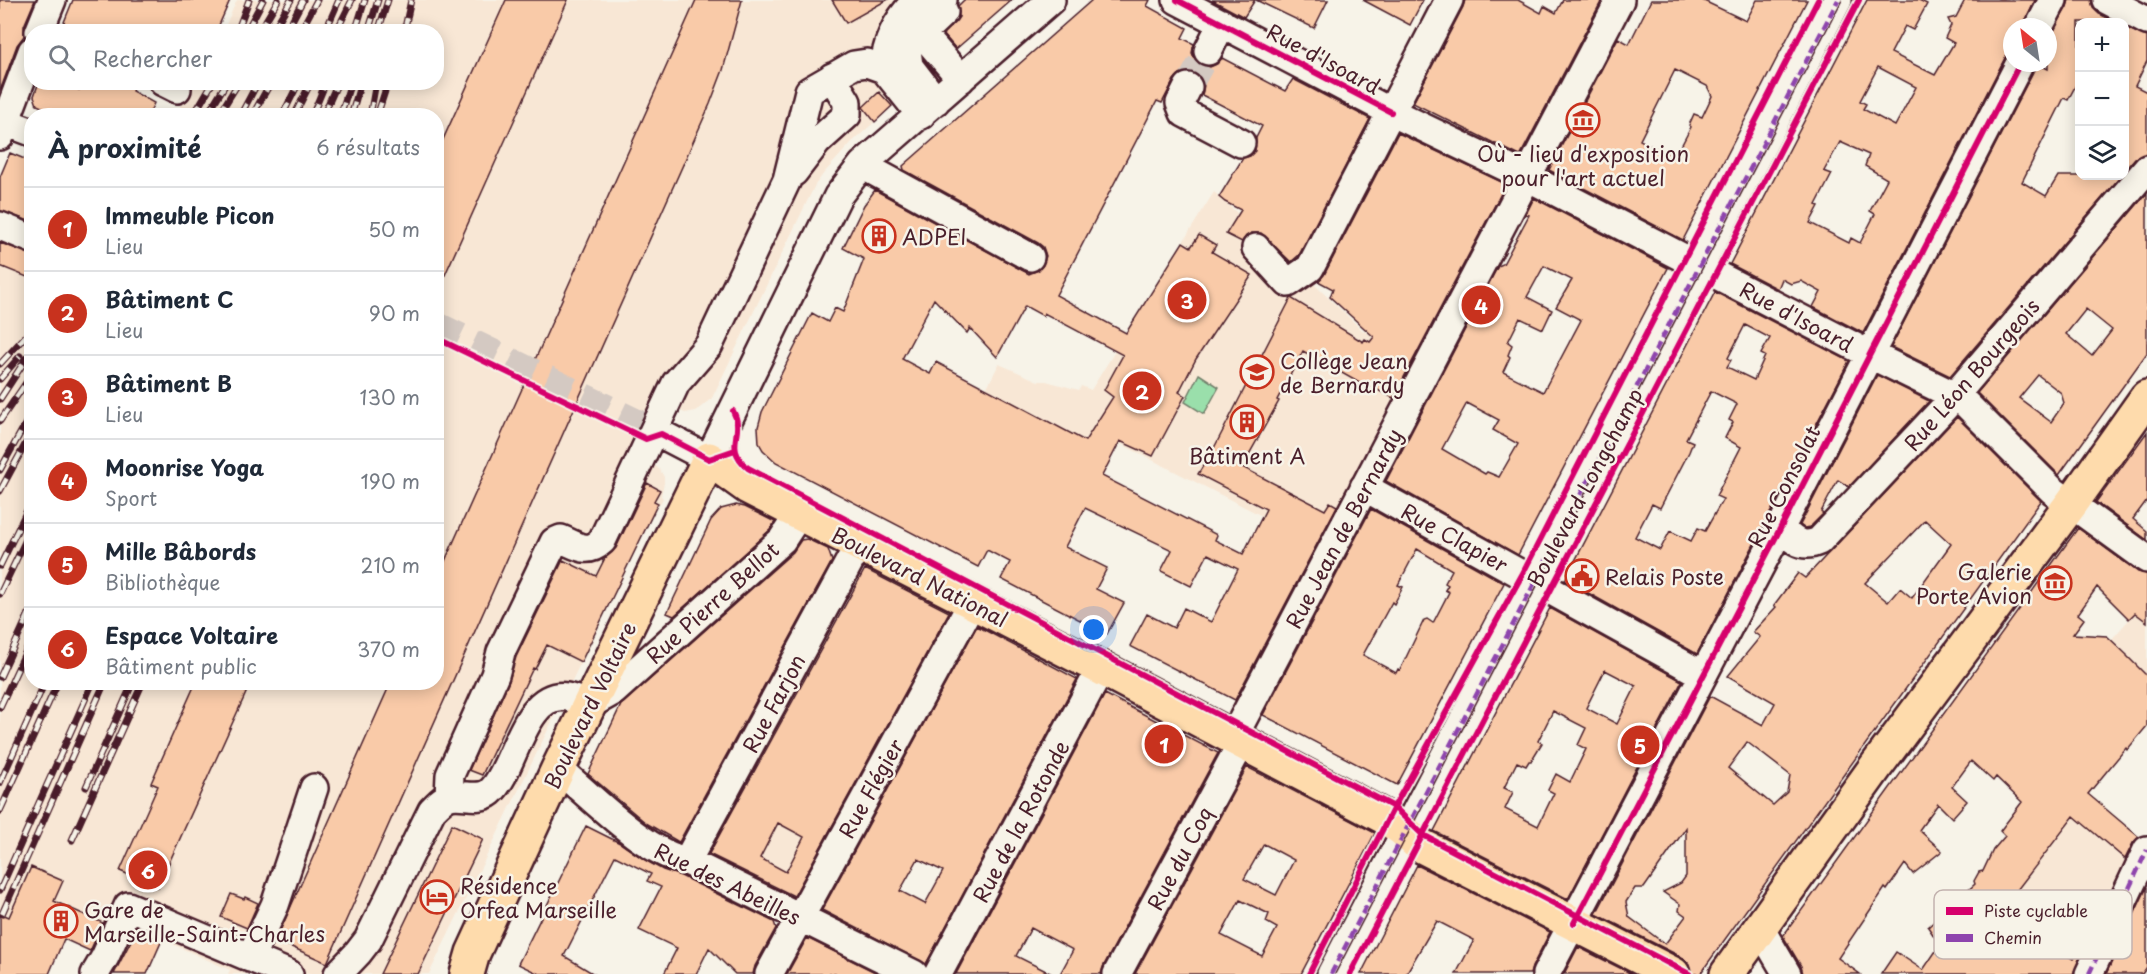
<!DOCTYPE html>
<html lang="fr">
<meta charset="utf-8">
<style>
:root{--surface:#fff;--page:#f6f6f7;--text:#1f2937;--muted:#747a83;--line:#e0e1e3;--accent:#c8321e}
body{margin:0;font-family:"Playpen Sans",sans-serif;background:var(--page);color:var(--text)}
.controls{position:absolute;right:18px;top:18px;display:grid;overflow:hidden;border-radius:12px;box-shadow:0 3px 15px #0003}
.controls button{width:54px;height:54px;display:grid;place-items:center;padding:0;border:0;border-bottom:2px solid var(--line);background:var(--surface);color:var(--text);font:30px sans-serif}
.compass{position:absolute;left:2003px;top:18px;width:54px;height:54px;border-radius:50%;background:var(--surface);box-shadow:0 3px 15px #0003;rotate:330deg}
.you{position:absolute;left:1094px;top:630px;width:21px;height:21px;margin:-15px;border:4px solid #fff;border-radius:50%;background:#1a73e8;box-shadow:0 0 0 9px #1a73e833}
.badge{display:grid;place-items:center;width:39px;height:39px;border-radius:50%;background:var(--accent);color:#fff;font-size:20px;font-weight:700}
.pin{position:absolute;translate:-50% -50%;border:3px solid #fff;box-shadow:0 2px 6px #0006}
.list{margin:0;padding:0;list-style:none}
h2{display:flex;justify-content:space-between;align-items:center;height:78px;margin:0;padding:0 24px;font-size:26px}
h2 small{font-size:20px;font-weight:400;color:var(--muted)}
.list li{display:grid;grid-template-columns:39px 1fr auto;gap:18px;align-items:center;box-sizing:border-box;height:84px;padding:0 24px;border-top:2px solid var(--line)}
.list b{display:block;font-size:22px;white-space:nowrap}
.list p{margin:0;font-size:20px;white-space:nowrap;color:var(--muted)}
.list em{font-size:20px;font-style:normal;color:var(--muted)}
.icon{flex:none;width:33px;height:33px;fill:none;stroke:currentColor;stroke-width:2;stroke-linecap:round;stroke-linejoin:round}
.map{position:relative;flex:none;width:2147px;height:974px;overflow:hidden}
.search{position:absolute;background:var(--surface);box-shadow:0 3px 15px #0003;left:24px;top:24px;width:420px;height:66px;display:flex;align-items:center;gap:15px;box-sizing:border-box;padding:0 21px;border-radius:24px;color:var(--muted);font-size:22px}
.panel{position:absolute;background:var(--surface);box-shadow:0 3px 15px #0003;left:24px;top:108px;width:420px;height:582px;border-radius:24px}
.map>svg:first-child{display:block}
.built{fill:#f8e7d5}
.green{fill:#9adfab;stroke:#727f6b;stroke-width:1.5}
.building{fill:#f9caa8;stroke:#4a1f2b;stroke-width:1.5;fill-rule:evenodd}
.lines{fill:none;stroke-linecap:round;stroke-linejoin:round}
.minor-tunnel{stroke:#d4c9c2;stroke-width:27;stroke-dasharray:27 14;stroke-linecap:butt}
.minor-casing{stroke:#4a1f2b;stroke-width:32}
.major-casing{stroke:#4a1f2b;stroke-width:38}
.minor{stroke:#f7f3e8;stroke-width:27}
.major{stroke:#fedbac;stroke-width:33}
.tram{stroke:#4a1f2b;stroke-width:1.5}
.rail-casing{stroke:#4a1f2b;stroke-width:7}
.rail{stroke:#f7f3e8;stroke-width:4.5;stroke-dasharray:14;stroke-linecap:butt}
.quiet{stroke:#8e44ad;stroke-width:4.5;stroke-dasharray:9 4.5;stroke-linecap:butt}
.cycleway-casing{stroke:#f7f3e8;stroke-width:10}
.cycleway{stroke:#d6006c;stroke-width:6}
.labels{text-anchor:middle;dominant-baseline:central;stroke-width:5;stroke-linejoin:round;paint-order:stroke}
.street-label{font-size:21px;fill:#4a1f2b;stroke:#f7f3e8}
.poi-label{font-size:21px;fill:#4a1f2b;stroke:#f7f3e8;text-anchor:start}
.key{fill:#f7f3e8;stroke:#c3b3af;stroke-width:1.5}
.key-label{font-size:16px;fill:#4a1f2b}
</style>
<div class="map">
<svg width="2147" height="974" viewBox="0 0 2147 974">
<rect width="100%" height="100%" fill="#f7f3e8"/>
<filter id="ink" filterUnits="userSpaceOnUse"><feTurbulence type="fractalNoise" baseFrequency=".0167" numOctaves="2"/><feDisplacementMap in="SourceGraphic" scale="12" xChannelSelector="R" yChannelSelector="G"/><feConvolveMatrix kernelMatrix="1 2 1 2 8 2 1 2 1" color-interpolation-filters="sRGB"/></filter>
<g filter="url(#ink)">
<path class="built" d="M237,0H932L913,88L852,142L824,173L815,185L712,398L696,411L685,413L678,410L652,463L660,470L664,477V483L661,496L663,498L660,504H658L429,974H225H228L230,970L134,927L118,963L64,939L49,974H0V232L31,245L32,682H436V116L175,115L194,83L436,82V32L223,31Z
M1214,192L1294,265L1362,330L1418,359L1319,545L1119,443L1112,456L986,389L999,364L1038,381H1046L1079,390L1081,386L1091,390Z
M2134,563L2147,572V676L2127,656V654L2111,640L2135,613L2111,593Z
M737,802L825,846L795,902L707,858Z
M2069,812L2132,864L2083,974H1933Z"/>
<path class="green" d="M1199,374L1219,387L1204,414L1185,402Z"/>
<path class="building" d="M0,0H35L24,26V36L17,45L0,91Z
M73,0H230L216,32H60Z
M506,0H568L436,295V155Z
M696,0H742L723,70L710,104L327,963L276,940L391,682H436V581Z
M832,0H887L846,23Z
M964,0H1012L956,49L943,34L959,17L958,6Z
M1092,0H1150L1147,6L1187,28L1182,38L1194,44L1192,53L1195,59L1200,65L1210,67L1217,64L1222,58L1285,91L1293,79L1370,119L1299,255L1291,262L1261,233H1252L1246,236L1242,242L1226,234L1241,210L1225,202L1219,197L1243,158L1250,156L1255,151L1256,138L1262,126L1202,95L1204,85L1201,78L1196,73L1188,71L1180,74L1174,80L1162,103L1157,101L1056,295L1126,333L1183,242L1191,247L1199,235L1216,245L1212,252L1252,275L1196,359L1179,392L1185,396L1153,456L1120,441L1102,476L1217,535L1215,540L1243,554L1266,509L1198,474L1213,450L1291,298L1363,342L1365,339L1370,342L1374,337L1330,297L1333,289L1318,281L1324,275L1398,133L1506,184L1393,398L1364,383L1363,385L1303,351L1277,400L1279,401L1242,467L1325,510L1330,502L1337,506L1235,700L1130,646L1147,614L1174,628L1184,608L1211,622L1238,569L1208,554L1191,586L1161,571L1172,550L1085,508L1065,547L1107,568L1096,589L1124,603L1107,634L1001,579L1010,562L987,550L978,567L776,462L763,450L759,443L758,427L762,412L812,313L828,322L835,308L843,312L864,259L843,248L864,205L875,190L1029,274L1039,270L1043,265L1046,256L1043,247L1038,243L904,170L903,166ZM934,299L967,333L970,328L997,357L1025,306L1043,316L1044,313L1123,355L1104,390L1113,397L1085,441L936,362L930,374L902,359Z
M1212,0H1255L1244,17Z
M1256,0H1328L1314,28Z
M1363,0H1423L1410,25Z
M1465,0H1518L1541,13L1544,6L1556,13L1563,0H1602L1520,156L1413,103L1463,7Z
M1651,0H1702L1746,21L1757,0H1807L1683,240L1549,170L1618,38L1629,44ZM1675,70L1707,86L1712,96L1702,117L1694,114L1689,125L1691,127L1677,154L1668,150L1666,154L1640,140Z
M1867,0H1919L1927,4L1913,30L1905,26L1891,53L1935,75L1954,43L1945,38L1951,25L1948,19L1956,17L1965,0H2035L2023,27H2012V50L2006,56L1863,333L1813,307L1821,292L1801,281L1791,284L1782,279L1778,289L1730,264ZM1878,67L1916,87L1895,126L1863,109L1866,104L1860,101ZM1840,142L1869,155L1865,166L1887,179L1870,211L1875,214L1860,243L1851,238L1849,243L1810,223L1819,206L1816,205L1832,174L1824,171Z
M2069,0H2091L2093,8L2099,14L2116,22H2079V79L2068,100L2064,98L2022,182L2046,196L2058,176H2121L1950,376L1891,347L2034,70L2036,63L2048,69V40L2067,7Z
M2124,27L2147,37V61L2135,86L2147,92V154L2135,158L2124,171Z
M39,82H64L79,90L82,82H135L132,91L154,103L148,116H62L37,105L34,96Z
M879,92L892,106L875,122L863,107Z
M10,153L32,162V222L0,211V177Z
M2147,193V353L2059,475L1977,393ZM2086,309L2112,330L2092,356L2066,334ZM2038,375L2061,393L2064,403L2051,422L2019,398Z
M1534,198L1668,268L1518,555L1386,481L1498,266L1503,264L1529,215L1526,214ZM1544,266L1572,280L1556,307L1581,320L1543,392L1503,372L1510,357L1508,355L1512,345L1508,342L1520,318L1543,329L1552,310L1527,297ZM1467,403L1499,420L1493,430L1518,444L1499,477L1487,472L1485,474L1442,449Z
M0,243L32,254V279L0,266Z
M1715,292L1849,361L1697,654L1565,580ZM1745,325L1770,338L1761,354L1765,356L1754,380L1727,367L1731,360L1728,358ZM1711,391L1737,404L1729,420L1733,422L1725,438L1741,447L1716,496L1723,499L1705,531L1698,528L1691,541L1670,531L1660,550L1635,537L1652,504L1660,508L1689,452L1693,442L1686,439Z
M1877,375L1929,401L1849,487L1838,480L1821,512L1823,514L1810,527L1804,528L1800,525Z
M1957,417L2041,501L1700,974H1692L1689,964L1682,957L1596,914L1710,696L1763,725L1775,703L1728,676L1760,637L1753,632L1776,607L1774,605L1798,573L1805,578ZM1925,520L1951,544L1912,598L1900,588L1888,602L1865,583ZM1747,742L1790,775L1787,792L1773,805L1728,768ZM1686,828V876L1681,883L1663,892L1680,904L1679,911L1686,916L1665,944L1629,917L1626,902L1635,888H1644Z
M2147,432V500L2133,519L2147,531V540L2096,502Z
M647,483L660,490L654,501L658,503L581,662L547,645L535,669L533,668L482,775L469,770L509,681L516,657L563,560L596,576L605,558L616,548Z
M736,505L745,507L775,522L770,530L674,616L667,613L711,520L721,509Z
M1371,509L1504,583L1397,785L1263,715ZM1417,549L1452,570L1445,583L1448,585L1445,590L1449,592L1433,623L1427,619L1424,620L1400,670L1398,669L1396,673L1363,655L1392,602L1394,604L1403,587L1398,585Z
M2078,528L2138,572L2147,574V622L2135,613L2129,619L2097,587L2078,614L2084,619L2073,634L2107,636L2127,655V656L2147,676V726L2127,750L2126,748L2088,794L2139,837L2133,843L2125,859L2074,816L2007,903L2010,910L2009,924L2050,948L2051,946L2073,959L2095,924L2073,974H1881L1896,952L1923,970L1940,945L1928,927L1975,884L1974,881L1979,872L1983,871L1993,850L2005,836L2000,831L2022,802L1996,777L1993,781L1971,761L1952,787L1967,801L1952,818L1938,804L1919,830L1942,851L1913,874L1905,864L1887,890L1885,888L1838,958L1860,974H1803L1801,966L1783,936Z
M807,539L828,549L832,561L679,842L677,841L646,823L588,774L621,705L793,552L801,540Z
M865,569L949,612L794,896L709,854ZM778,823L804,837L786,872L760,858Z
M1550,608L1682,681L1568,899L1434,831ZM1605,670L1636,686L1617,724L1586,708ZM1553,711L1586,728L1578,745L1586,749L1570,782L1556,774L1548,790L1554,793L1538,826L1505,809L1513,792L1504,788L1517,762L1526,766L1529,761H1531L1542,743L1538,741Z
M977,626L1077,679L926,964L822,910ZM918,859L943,871L925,904L900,891Z
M196,682H251L158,887L120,871L158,786L151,783Z
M1105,694L1218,753L1103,967L1101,974H1060L1073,950L1031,928L1016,956L1052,974H956Z
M1247,767L1375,833L1301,974H1135ZM1264,844L1294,860L1276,895L1244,879ZM1240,900L1269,914L1266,922L1277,928L1262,956L1221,935Z
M452,824L483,839L418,974H380Z
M586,826L620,843L645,860L663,870L681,876L774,922L776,928L755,966L753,974H735L709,948L696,974H664L677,948L639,930L661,887L647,881L651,874L615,856L564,956L594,974H539L518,964Z
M1417,865L1550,932L1532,967L1530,974H1456L1474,940L1437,921L1406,974H1361Z
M31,867L63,881L54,901L103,923L90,951L64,939L49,974H0V913L9,917Z
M2147,887V967L2142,974H2106Z
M231,894L244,899L245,897L258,903L247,928L221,917Z
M138,927L162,940L147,974H114Z
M807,938L879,974H787Z
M1578,947L1632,974H1564Z"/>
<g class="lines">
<path class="minor-tunnel" d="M1188,87L1208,51
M436,325L661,434"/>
<g class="minor-casing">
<path id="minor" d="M917,0C897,19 886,41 884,69L921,115
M1177,0L1391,112L1539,183L1869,354L1961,399L2052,490L2147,559
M2107,0L2147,21
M944,12L925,30V37L961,79
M2039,27L2053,0
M39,32L52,0
M1208,51L1222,23
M163,82L177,89
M1188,87L1180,103L1184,113L1241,143
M936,101L909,66L907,50L914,26L943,0
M0,120L32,132
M0,136L32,51
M862,165L1030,257
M794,172L817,142L847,115V102L832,77
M0,226L32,239
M1256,248L1288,283L1310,268L1449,0
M661,434L709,459L838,196L862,165L1051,0
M1364,487L1703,675
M1781,527C1791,540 1802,549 1819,541L1945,407L2147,169
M1233,738L1620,0
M558,769C591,796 645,853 687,861L914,974
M449,796L450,775L495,675L501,652L554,542L561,539C578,546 587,555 602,541L676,383L709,345L787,180L809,91L854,65L867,63L884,69
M687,861L859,544
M1760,928L1787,974
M250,958L275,905L314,788
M95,974L105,957L128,906L289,974
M338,974L358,953L368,940L432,810C437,805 443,798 450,796C462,793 479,801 490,792C515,771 523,690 567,697C574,698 582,703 589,705L614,691L782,540L799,514
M769,974L972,603
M938,974L1101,668
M1117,974L1242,742
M1331,974L1838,0
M1546,974L1781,527L2020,63
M2089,974L2147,850"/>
</g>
<g class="major-casing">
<path id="major" d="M467,974L473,953L558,769L709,459L748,487L1101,668L1388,819L1402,829L1418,844L1673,974
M1727,974L1877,765L2071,504L2147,397"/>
</g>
<use href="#minor" class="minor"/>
<use href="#major" class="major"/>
<path class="tram" d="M1335,974L1842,0"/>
<g class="rail-casing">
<path id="rail" d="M237,32L249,0
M246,32L263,0
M259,32L278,0
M272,32L291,0
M286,32L303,0
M300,32L317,0
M325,32L339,0
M336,32L352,0
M355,32L365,0
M368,32L378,0
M378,32L388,0
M404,32L411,0
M193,116L213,82
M206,116L227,82
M218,116L239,82
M240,116L258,82
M252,116L271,82
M282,116L299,82
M294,116L311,82
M312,116L326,82
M323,116L338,82
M340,116L351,82
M351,116L361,82
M370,116L376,82
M377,116L388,82
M0,364L32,329
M0,379L20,356
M0,399L32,350
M0,421L32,374
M0,470L32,412
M0,491L32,432
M0,566L32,500
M0,594L32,527
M0,677L32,607
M0,707L32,638
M0,783L45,682
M86,787L133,682
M0,811L58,682
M72,840L143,682
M0,890L93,682
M2,914L105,682"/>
</g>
<use href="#rail" class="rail"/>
<path class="quiet" d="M1331,974L1838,0
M2089,974L2147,850"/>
<g class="cycleway-casing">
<path id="cycleway" d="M1177,0L1391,112
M436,338L646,439L661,434L709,459L735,450
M733,411C746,434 722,446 748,468L1394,807L1423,835L1689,974
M1574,923L1781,527L2020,63
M1309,974L1394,807L1522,575L1818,0
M1350,974L1859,0"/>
</g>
<use href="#cycleway" class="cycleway"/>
</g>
</g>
<defs>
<g id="museum-ring" transform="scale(1.725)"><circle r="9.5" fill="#f7f3e8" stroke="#c8321e" stroke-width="1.5"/><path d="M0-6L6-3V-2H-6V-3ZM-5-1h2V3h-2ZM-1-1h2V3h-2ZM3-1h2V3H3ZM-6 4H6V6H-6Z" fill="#c8321e"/></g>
<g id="building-ring" transform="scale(1.725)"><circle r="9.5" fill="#f7f3e8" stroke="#c8321e" stroke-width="1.5"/><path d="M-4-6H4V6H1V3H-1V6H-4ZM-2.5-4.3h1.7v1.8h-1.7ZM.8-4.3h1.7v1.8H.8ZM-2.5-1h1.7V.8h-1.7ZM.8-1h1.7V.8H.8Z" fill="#c8321e"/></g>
<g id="school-ring" transform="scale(1.725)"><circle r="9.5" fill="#f7f3e8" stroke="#c8321e" stroke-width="1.5"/><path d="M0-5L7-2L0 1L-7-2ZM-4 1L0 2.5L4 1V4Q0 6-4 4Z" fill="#c8321e"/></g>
<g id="civic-ring" transform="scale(1.725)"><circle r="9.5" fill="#f7f3e8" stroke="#c8321e" stroke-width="1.5"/><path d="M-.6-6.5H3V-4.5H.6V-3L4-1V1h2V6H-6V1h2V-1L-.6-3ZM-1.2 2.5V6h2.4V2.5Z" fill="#c8321e"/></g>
<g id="hotel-ring" transform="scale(1.725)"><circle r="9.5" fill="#f7f3e8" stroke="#c8321e" stroke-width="1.5"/><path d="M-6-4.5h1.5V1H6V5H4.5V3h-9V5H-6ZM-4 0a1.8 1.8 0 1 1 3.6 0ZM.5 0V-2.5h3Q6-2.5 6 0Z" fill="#c8321e"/></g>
</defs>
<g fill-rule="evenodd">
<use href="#museum-ring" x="1583" y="120"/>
<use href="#building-ring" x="879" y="236"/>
<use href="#school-ring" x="1257" y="372"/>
<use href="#building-ring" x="1247" y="422"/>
<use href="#civic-ring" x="1582" y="576"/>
<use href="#museum-ring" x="2055" y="583"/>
<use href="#hotel-ring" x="437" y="897"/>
<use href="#building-ring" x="61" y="921"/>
</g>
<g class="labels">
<g class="street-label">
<text transform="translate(1324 58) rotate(28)">Rue d'Isoard</text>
<text transform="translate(1797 316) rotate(28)">Rue d'Isoard</text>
<text transform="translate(1971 374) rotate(-49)">Rue Léon Bourgeois</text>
<text transform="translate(1783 486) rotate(-63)">Rue Consolat</text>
<text transform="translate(1584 487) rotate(-62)">Boulevard Longchamp</text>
<text transform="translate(1343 528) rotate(-62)">Rue Jean de Bernardy</text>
<text transform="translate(1455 537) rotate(29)">Rue Clapier</text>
<text transform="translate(920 576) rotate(27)">Boulevard National</text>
<text transform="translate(712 602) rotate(-42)">Rue Pierre Bellot</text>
<text transform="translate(773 703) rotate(-62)">Rue Farjon</text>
<text transform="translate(589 705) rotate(-64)">Boulevard Voltaire</text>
<text transform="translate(870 788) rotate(-61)">Rue Flégier</text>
<text transform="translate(1020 821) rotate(-62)">Rue de la Rotonde</text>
<text transform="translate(1179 858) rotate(-62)">Rue du Coq</text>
<text transform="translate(728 883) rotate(26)">Rue des Abeilles</text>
</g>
<g class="poi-label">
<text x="1583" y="153" text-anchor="middle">Où - lieu d'exposition<tspan x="1583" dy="24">pour l'art actuel</tspan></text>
<text x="902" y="236">ADPEI</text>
<text x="1280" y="360">Collège Jean<tspan x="1280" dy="24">de Bernardy</tspan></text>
<text x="1247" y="455" text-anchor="middle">Bâtiment A</text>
<text x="2032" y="571" text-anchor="end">Galerie<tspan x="2032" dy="24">Porte Avion</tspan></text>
<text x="1605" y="576">Relais Poste</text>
<text x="460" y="885">Résidence<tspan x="460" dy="24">Orfea Marseille</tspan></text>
<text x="84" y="909">Gare de<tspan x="84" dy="24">Marseille-Saint-Charles</tspan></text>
</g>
</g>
<rect x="1934" y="890" width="198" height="69" rx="9" class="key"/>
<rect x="1946" y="907" width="27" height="8" fill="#d6006c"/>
<rect x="1946" y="934" width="27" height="8" fill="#8e44ad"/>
<g class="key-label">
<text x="1984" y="917">Piste cyclable</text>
<text x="1984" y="944">Chemin</text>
</g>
</svg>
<div class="controls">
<button>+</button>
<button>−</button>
<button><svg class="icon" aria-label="layers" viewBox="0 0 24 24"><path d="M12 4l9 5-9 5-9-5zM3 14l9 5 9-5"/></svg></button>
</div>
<svg class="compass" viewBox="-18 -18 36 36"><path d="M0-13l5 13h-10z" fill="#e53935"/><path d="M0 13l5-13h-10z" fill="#747a83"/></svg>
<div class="you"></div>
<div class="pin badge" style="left:1164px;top:744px">1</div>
<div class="pin badge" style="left:1142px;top:391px">2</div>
<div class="pin badge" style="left:1187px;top:300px">3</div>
<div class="pin badge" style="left:1481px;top:305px">4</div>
<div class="pin badge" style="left:1640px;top:745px">5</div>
<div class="pin badge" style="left:148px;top:870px">6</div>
<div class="search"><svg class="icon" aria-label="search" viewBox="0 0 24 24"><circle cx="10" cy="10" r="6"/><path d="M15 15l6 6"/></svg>Rechercher</div>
<section class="panel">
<h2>À proximité<small>6 résultats</small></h2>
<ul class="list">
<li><span class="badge">1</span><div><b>Immeuble Picon</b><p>Lieu</p></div><em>50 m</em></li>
<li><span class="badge">2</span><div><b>Bâtiment C</b><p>Lieu</p></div><em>90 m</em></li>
<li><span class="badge">3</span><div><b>Bâtiment B</b><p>Lieu</p></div><em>130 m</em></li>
<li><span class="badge">4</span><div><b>Moonrise Yoga</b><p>Sport</p></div><em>190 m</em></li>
<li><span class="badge">5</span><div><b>Mille Bâbords</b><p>Bibliothèque</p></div><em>210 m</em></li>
<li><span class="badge">6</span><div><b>Espace Voltaire</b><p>Bâtiment public</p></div><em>370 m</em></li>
</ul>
</section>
</div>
